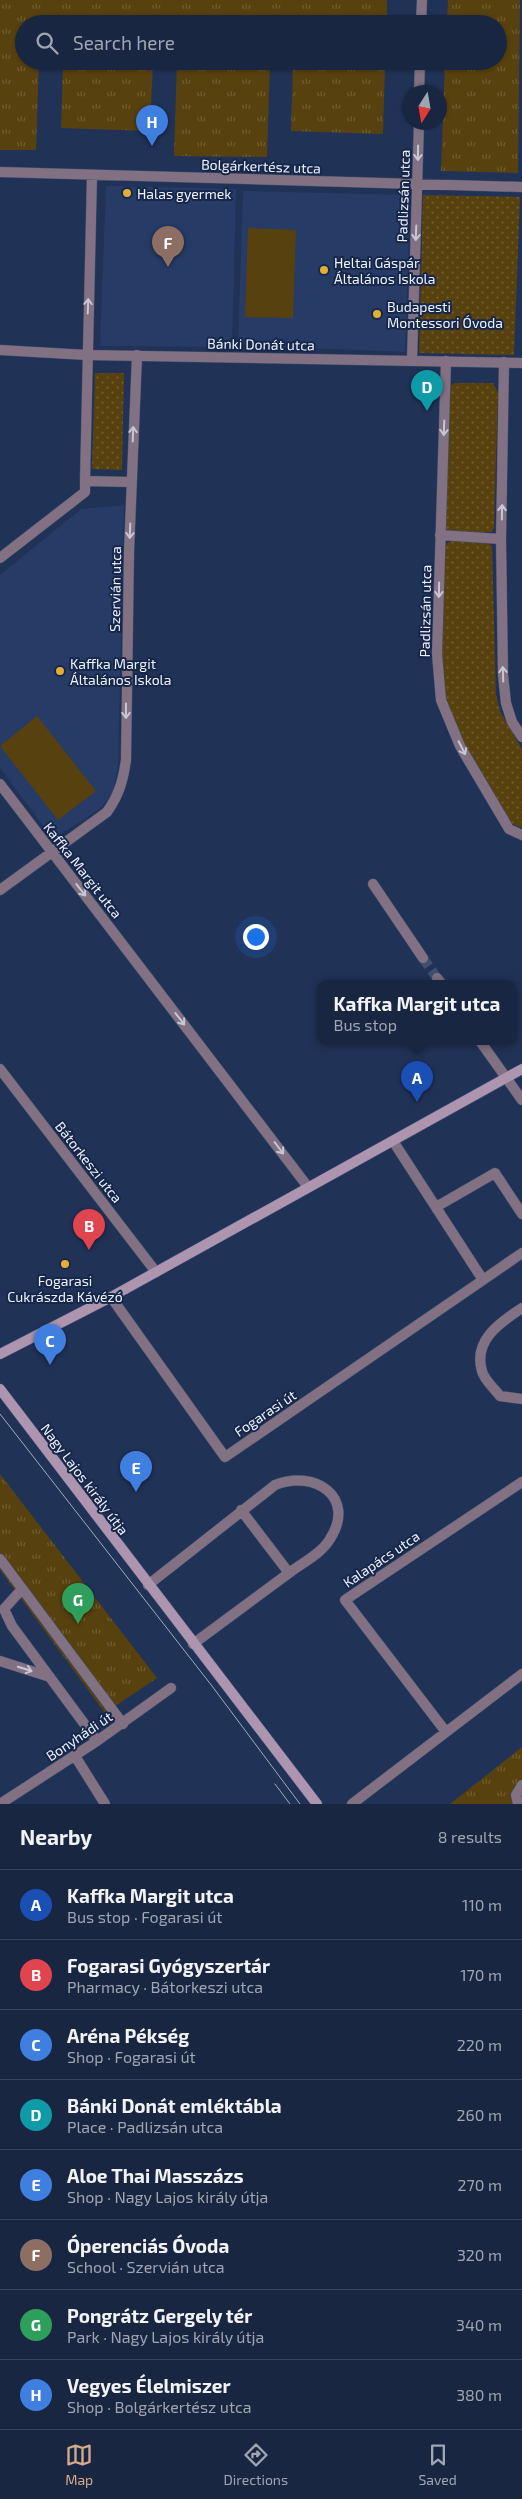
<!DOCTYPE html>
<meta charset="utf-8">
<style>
:root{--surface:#192641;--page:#222e48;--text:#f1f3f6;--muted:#9fa5b1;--line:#37435a;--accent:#d6ab8b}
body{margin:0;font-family:"Exo 2",sans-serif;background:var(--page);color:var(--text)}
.compass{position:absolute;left:402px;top:85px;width:45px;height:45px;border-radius:50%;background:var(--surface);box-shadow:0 1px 4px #0004;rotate:191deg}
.you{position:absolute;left:255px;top:936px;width:18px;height:18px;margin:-12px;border:4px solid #fff;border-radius:50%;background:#1a73e8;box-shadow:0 0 0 8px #1a73e833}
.badge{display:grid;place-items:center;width:32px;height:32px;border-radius:50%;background:var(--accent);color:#fff;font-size:16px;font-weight:700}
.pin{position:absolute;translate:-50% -41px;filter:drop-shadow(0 1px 2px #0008)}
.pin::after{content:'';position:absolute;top:26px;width:18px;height:15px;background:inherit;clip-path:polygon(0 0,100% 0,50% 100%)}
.popup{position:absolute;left:317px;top:980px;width:200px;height:65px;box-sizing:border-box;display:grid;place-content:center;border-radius:10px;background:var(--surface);filter:drop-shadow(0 1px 4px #0005);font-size:16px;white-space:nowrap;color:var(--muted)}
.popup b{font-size:19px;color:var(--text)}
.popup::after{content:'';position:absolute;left:50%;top:100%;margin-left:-10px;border:10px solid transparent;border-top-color:var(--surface)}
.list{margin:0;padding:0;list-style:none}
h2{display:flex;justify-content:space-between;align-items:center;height:65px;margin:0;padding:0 20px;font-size:21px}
h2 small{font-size:16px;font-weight:400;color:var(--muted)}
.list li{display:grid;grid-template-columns:32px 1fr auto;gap:15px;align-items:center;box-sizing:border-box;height:70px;padding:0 20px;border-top:1px solid var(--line)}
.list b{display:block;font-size:19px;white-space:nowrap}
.list p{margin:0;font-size:16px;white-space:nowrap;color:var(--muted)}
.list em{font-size:16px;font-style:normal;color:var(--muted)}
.icon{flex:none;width:28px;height:28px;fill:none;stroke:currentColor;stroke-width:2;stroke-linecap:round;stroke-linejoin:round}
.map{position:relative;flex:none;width:522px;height:1804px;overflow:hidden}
.search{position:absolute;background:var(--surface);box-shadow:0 1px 4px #0004;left:15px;right:15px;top:15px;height:55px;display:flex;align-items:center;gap:12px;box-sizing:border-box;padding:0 18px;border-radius:28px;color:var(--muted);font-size:19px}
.sheet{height:625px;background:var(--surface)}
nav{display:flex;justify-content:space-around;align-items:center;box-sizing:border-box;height:70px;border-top:1px solid var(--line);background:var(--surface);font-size:14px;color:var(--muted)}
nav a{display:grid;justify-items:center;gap:2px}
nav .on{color:var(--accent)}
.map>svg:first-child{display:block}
.built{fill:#273b67}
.grass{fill:url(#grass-dots)}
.park{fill:url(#park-tufts)}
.garden{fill:#57410e}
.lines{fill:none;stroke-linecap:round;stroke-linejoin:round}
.minor-tunnel{stroke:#404f70;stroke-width:10;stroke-dasharray:10 5;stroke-linecap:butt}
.minor-casing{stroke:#3e4d6e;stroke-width:11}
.tertiary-casing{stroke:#3e4d6e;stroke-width:11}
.secondary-casing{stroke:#3e4d6e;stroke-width:11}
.minor{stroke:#817182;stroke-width:10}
.tertiary{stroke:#817182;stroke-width:10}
.secondary{stroke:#ad94af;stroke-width:10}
.tram{stroke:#a0aabe;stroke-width:1}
.oneway{stroke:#c8c6d2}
.poi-dot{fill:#e3ae34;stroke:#17274b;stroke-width:2}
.labels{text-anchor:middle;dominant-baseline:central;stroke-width:4;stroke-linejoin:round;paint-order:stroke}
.street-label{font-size:14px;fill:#eef3fd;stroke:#17274b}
.poi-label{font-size:14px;fill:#eef3fd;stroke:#17274b;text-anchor:start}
</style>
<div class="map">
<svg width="522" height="1804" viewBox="0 0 522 1804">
<defs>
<pattern id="grass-dots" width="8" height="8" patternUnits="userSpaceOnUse" patternTransform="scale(1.25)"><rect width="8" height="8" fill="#57410e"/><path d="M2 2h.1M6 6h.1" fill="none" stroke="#6f5d32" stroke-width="1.8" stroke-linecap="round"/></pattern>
<pattern id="park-tufts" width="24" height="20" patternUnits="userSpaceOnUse" patternTransform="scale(1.25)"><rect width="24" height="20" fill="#57410e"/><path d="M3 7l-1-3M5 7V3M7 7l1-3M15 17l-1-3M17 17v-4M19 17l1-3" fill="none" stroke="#6f5d32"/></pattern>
</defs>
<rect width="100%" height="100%" fill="#213257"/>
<path class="built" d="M106,186L236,189L232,347L100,346Z
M243,191L410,195L405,352L238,345Z
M124,505L118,766L113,792L101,808L53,839L0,768V575L81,509Z"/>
<path class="grass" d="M423,195L520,197L514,355L419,353Z
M95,373H124L122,470L92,469Z
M455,383H493L498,392L494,527L492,532H451L446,529L443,524L449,386Z
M454,539L485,541L492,546L496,694L500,711L522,749V828L513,824L507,818L472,763L444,696L440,643L444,545Z"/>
<path class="park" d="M0,0H387V24H24V61H39L36,150H0Z
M448,0H520L518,173L441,171L445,61H498V24H447Z
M63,61H153L150,131L61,128Z
M177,61H270L267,157L174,156Z
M293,61H385L383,134L291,131Z
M0,1474L157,1678L105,1713L0,1570Z
M522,1747V1804H450Z"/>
<path class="garden" d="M248,228L296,230L293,318L245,317Z
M37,716L96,791L58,820L0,746Z"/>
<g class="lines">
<path class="minor-tunnel" d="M423,958L437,978"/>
<g class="minor-casing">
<path id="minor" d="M421,24L422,0
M419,92L420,61
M0,172L522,187
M412,360L419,122
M446,361L437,654L441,700L460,746L509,829L522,835
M504,362L501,539L503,675L506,703L512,722L522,737
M85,481L92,175
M440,535L501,539
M0,558L85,492V481L131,482
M0,784L308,1187
M373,884L423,958
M0,890L107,812C119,795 123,781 126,760L129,552L137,355
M437,978L441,983
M480,1041L522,1100
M0,1069L156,1272
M393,1141L483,1280L522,1253
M436,1207L495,1173L522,1214
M111,1297L225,1457L483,1280
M522,1308C499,1323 473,1341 482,1371C484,1380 495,1389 500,1396L522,1399
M241,1510L289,1573
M0,1559L123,1724
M148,1585L275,1485C314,1469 357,1497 330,1539C321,1554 302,1563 289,1573C257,1597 225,1620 193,1644
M22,1589L4,1609L12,1626L97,1741
M0,1661L50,1677
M446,1732L345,1600L522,1482
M75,1756L105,1804
M0,1804L97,1741L171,1688
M352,1804L522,1674
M518,1804L516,1795L522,1785"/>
</g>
<g class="tertiary-casing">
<path id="tertiary" d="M0,350L87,355L522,363"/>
</g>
<g class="secondary-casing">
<path id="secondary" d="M0,1354L111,1297L522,1069
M0,1389L317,1804"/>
</g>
<use href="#minor" class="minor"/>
<use href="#tertiary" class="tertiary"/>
<use href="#secondary" class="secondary"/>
<path class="tram" d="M0,1414L212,1686L300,1804
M275,1784L290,1804"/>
</g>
<defs><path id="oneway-shaft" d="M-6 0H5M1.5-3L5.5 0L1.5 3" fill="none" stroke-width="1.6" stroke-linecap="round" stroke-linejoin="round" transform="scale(1.25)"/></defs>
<g class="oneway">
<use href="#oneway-shaft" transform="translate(418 153) rotate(91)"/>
<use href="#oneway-shaft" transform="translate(416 233) rotate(92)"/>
<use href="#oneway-shaft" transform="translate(88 306) rotate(-88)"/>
<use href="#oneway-shaft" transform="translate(444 428) rotate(92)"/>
<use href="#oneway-shaft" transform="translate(133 434) rotate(-88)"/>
<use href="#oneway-shaft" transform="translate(502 512) rotate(-89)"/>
<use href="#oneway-shaft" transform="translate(130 531) rotate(92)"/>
<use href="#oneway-shaft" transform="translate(439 590) rotate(91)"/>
<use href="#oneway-shaft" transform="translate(503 674) rotate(-92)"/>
<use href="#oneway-shaft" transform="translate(126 711) rotate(90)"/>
<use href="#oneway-shaft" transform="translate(462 748) rotate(63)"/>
<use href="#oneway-shaft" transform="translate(81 890) rotate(52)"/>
<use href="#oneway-shaft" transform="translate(180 1019) rotate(52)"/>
<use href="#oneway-shaft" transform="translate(279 1148) rotate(53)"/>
<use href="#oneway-shaft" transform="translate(25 1669) rotate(17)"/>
</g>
<g class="poi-dot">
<circle cx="127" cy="193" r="5"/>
<circle cx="324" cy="270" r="5"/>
<circle cx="377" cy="314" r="5"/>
<circle cx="60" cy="671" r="5"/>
<circle cx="65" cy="1264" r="5"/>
</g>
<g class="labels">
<g class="street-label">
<text transform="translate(261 166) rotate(2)">Bolgárkertész utca</text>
<text transform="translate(403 196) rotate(-88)">Padlizsán utca</text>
<text transform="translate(261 344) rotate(1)">Bánki Donát utca</text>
<text transform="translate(115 589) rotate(-89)">Szervián utca</text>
<text transform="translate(425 611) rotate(-89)">Padlizsán utca</text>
<text transform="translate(83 870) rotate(52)">Kaffka Margit utca</text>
<text transform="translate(89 1162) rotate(52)">Bátorkeszi utca</text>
<text transform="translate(265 1413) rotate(-34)">Fogarasi út</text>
<text transform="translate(85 1479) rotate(53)">Nagy Lajos király útja</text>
<text transform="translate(381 1559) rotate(-34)">Kalapács utca</text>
<text transform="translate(79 1736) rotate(-34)">Bonyhádi út</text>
</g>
<g class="poi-label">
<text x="137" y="193">Halas gyermek</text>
<text x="334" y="262">Heltai Gáspár<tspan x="334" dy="16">Általános Iskola</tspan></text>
<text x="387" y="306">Budapesti<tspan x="387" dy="16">Montessori Óvoda</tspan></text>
<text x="70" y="663">Kaffka Margit<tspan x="70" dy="16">Általános Iskola</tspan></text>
<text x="65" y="1280" text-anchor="middle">Fogarasi<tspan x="65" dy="16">Cukrászda Kávézó</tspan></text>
</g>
</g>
</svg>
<svg class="compass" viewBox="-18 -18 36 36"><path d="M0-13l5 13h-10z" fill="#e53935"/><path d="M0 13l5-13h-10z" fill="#9fa5b1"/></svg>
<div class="you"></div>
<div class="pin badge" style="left:417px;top:1102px;background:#1a4fb4">A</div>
<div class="popup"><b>Kaffka Margit utca</b>Bus stop</div>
<div class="pin badge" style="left:89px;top:1250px;background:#e0444e">B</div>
<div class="pin badge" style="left:50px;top:1365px;background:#3f7fe0">C</div>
<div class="pin badge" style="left:427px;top:411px;background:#0f9aa8">D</div>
<div class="pin badge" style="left:136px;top:1492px;background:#3f7fe0">E</div>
<div class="pin badge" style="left:168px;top:267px;background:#8d6e63">F</div>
<div class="pin badge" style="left:78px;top:1624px;background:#2e9e5b">G</div>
<div class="pin badge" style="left:152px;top:146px;background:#3f7fe0">H</div>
<div class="search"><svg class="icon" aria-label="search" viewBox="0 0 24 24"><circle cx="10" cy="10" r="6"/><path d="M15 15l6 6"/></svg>Search here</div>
</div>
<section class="sheet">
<h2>Nearby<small>8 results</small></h2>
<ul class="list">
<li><span class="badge" style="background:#1a4fb4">A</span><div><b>Kaffka Margit utca</b><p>Bus stop · Fogarasi út</p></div><em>110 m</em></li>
<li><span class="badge" style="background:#e0444e">B</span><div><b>Fogarasi Gyógyszertár</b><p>Pharmacy · Bátorkeszi utca</p></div><em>170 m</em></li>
<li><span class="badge" style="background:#3f7fe0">C</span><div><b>Aréna Pékség</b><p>Shop · Fogarasi út</p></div><em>220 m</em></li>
<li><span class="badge" style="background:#0f9aa8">D</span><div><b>Bánki Donát emléktábla</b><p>Place · Padlizsán utca</p></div><em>260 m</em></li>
<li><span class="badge" style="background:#3f7fe0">E</span><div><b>Aloe Thai Masszázs</b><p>Shop · Nagy Lajos király útja</p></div><em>270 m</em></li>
<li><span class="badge" style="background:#8d6e63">F</span><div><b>Óperenciás Óvoda</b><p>School · Szervián utca</p></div><em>320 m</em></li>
<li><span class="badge" style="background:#2e9e5b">G</span><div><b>Pongrátz Gergely tér</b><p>Park · Nagy Lajos király útja</p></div><em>340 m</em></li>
<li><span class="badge" style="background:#3f7fe0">H</span><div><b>Vegyes Élelmiszer</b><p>Shop · Bolgárkertész utca</p></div><em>380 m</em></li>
</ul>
</section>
<nav>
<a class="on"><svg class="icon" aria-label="map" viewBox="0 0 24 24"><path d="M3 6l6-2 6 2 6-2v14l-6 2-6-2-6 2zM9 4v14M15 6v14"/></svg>Map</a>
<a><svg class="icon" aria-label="directions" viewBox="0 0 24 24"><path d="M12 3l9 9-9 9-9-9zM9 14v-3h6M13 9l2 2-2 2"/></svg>Directions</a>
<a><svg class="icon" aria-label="saved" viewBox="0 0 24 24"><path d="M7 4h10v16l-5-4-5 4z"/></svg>Saved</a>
</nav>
